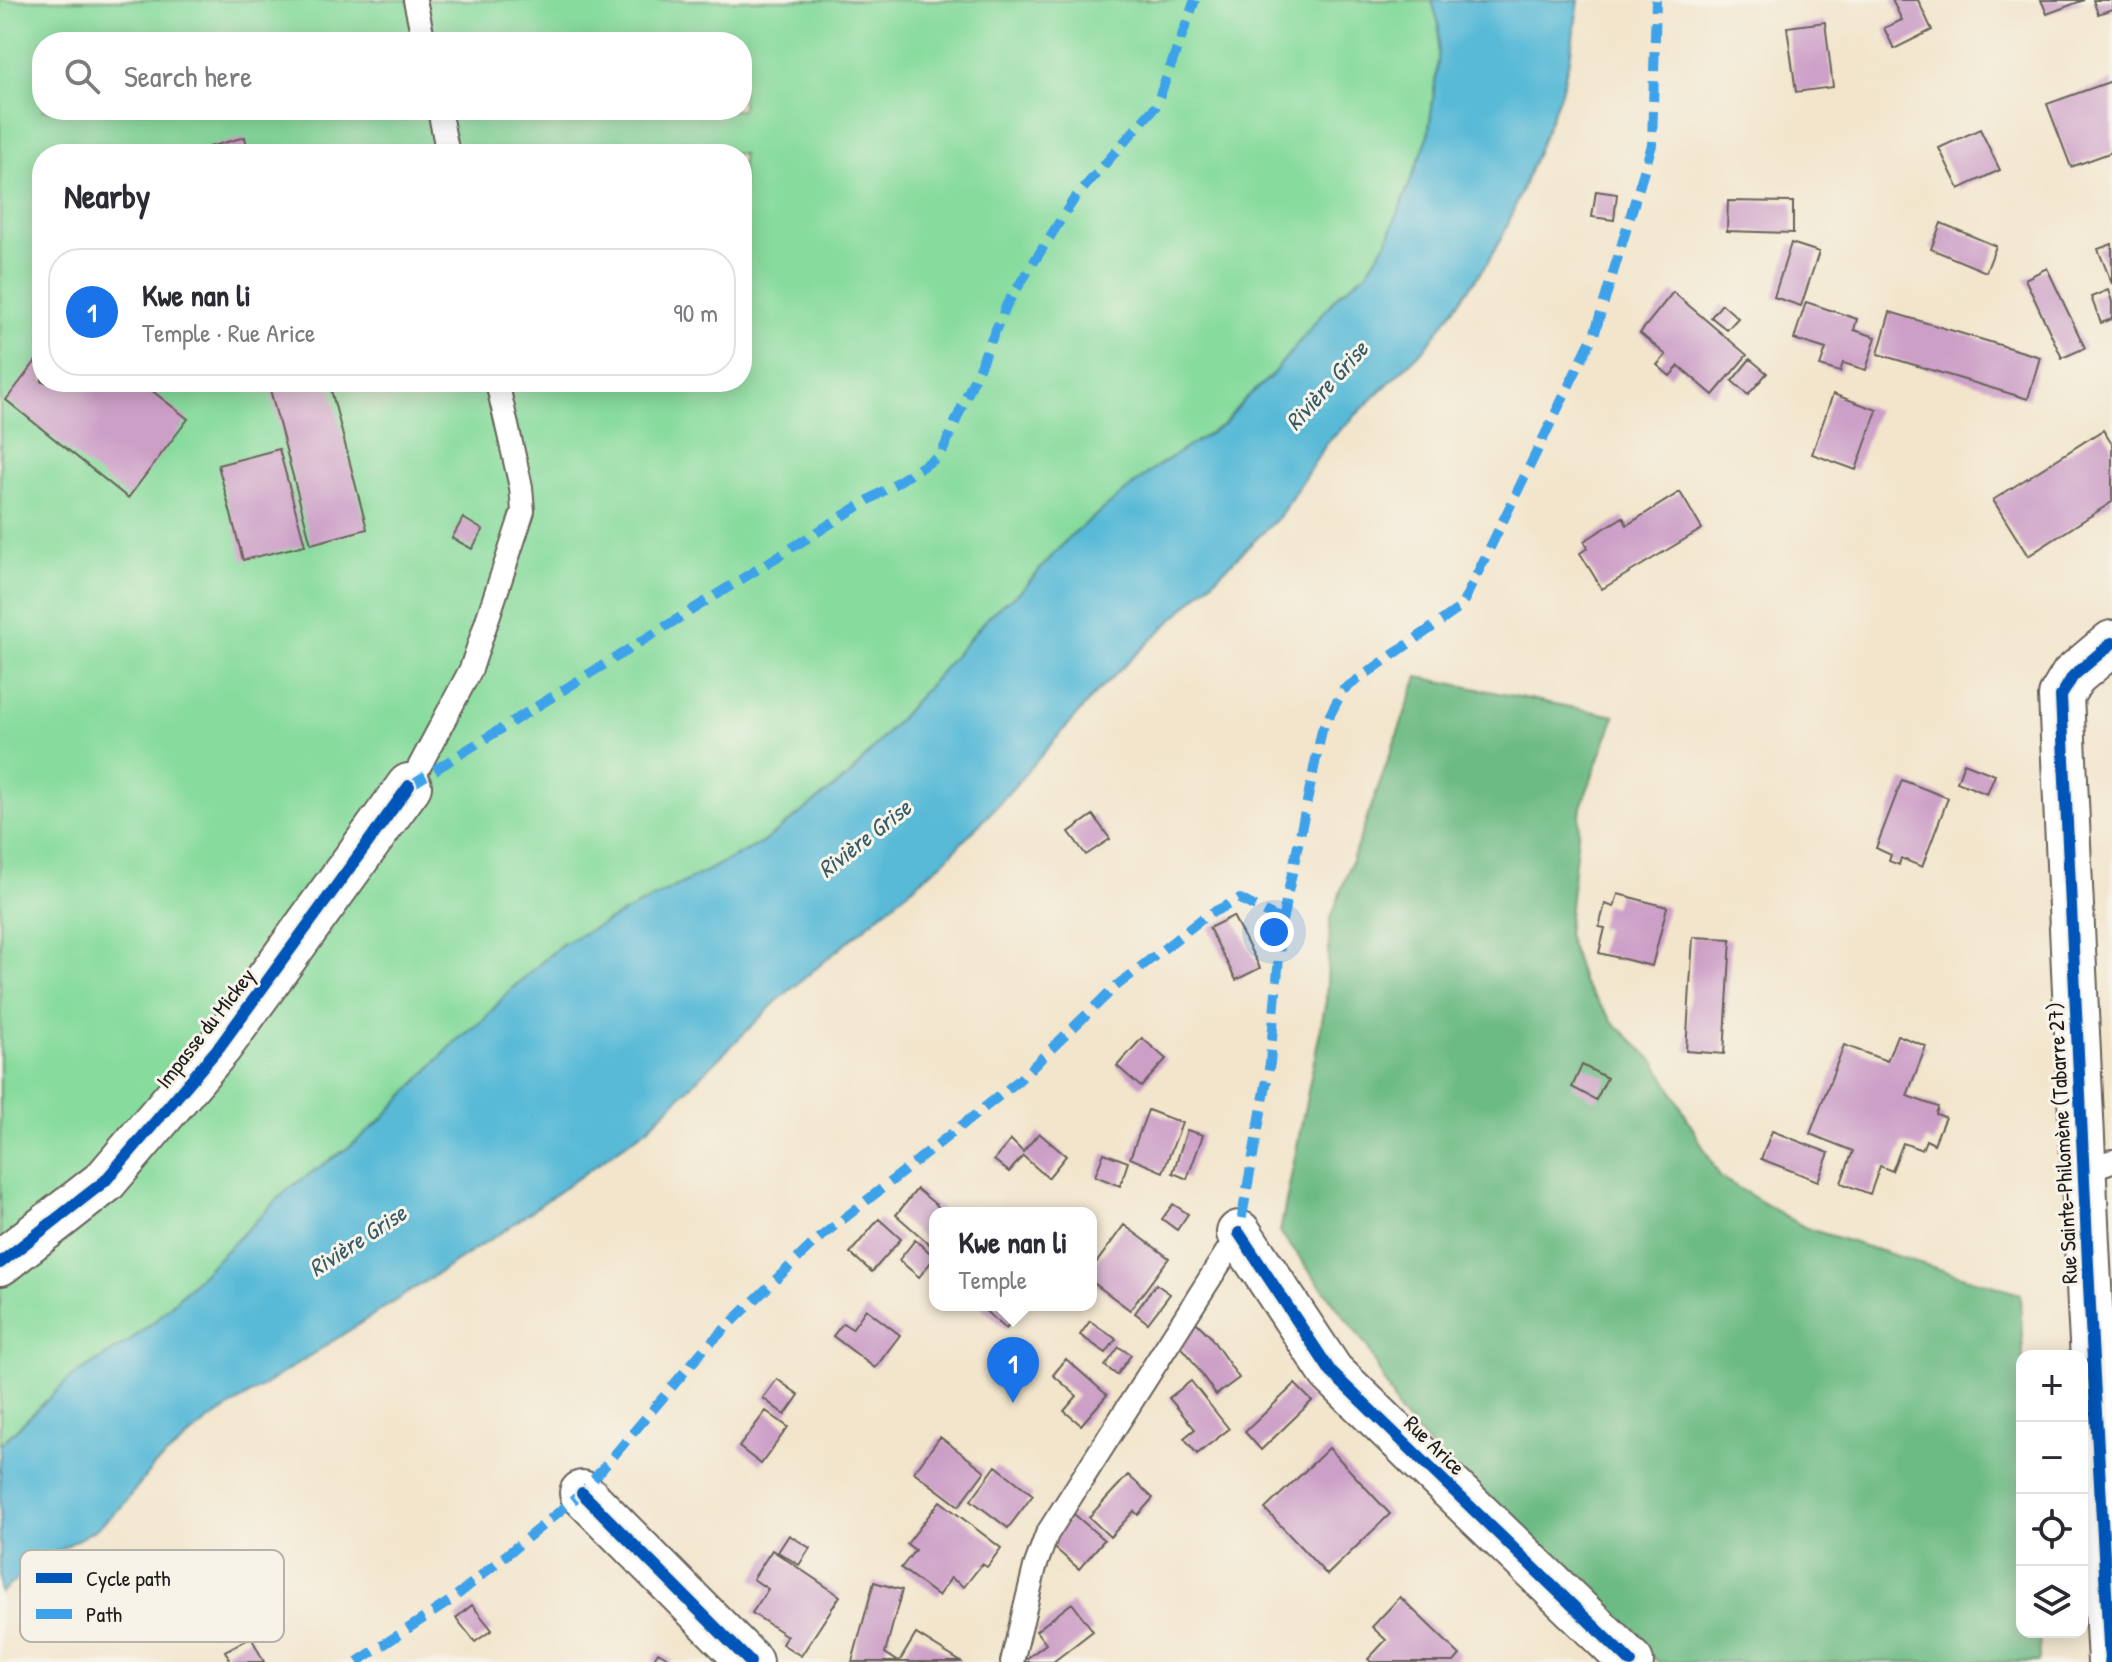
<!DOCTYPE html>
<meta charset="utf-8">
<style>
:root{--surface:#fff;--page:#f7f7f7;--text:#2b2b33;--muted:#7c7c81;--line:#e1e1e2;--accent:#1a73e8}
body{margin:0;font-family:"Patrick Hand",sans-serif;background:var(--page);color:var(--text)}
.controls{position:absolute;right:24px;bottom:24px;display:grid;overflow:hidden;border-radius:16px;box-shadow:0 4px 20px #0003}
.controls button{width:72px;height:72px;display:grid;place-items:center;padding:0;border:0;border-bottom:2px solid var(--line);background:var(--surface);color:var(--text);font:40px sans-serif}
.you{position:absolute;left:1274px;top:932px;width:28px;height:28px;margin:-20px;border:6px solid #fff;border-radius:50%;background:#1a73e8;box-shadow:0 0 0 12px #1a73e833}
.badge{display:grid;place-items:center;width:52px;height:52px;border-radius:50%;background:var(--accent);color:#fff;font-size:26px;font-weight:700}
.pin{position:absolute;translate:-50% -66px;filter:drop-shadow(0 2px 4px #0008)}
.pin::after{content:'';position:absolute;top:42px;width:28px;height:24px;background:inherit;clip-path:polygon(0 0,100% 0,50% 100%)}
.popup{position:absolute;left:929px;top:1207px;width:168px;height:104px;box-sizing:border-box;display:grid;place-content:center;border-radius:16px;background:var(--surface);filter:drop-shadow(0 2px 6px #0005);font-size:26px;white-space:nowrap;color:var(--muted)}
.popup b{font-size:30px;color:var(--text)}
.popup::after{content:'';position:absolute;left:50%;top:100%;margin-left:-16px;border:16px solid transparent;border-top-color:var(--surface)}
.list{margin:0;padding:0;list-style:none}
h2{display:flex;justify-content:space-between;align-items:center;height:104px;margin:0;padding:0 32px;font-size:34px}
h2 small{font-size:26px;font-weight:400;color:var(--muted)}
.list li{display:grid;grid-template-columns:52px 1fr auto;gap:24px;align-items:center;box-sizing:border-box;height:128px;margin:0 16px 16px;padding:0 16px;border:2px solid var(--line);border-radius:32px}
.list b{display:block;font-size:30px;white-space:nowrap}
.list p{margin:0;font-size:26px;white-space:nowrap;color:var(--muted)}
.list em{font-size:26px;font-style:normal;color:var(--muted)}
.icon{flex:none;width:44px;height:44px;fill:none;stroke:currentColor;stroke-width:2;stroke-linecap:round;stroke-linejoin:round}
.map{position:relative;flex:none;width:2112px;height:1662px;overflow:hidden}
.search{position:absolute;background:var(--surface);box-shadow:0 4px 20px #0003;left:32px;top:32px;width:720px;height:88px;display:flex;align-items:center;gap:20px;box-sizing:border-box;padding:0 28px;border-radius:32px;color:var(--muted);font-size:30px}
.panel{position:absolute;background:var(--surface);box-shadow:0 4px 20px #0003;left:32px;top:144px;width:720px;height:248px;border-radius:32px}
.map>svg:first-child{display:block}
.green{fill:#87db9d;stroke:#527c5c;stroke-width:2;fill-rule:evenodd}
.forest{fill:#6dbb84;stroke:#446c50;stroke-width:2}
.water{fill:#58bad7;stroke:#3a6b7a;stroke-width:2}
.building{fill:#cc9fc7}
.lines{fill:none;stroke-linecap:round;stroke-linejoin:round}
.service-casing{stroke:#67625a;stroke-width:26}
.minor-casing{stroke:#67625a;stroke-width:48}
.tertiary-casing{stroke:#67625a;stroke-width:48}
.service{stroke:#fff;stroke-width:22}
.minor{stroke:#fff;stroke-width:44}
.tertiary{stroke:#fff;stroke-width:44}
.quiet{stroke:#3da2ea;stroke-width:10;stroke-dasharray:20 10;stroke-linecap:butt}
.cycleway-casing{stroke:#f7f3e8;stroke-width:17}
.cycleway{stroke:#0057b8;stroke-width:12}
.labels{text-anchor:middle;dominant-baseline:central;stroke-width:6;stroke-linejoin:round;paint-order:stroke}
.street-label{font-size:22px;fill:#1c1c1c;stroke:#f7f3e8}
.water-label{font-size:24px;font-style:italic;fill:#345b67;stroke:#f7f3e8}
.key{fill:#f7f3e8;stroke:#b5b2ab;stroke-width:2}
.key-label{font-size:22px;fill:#1c1c1c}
</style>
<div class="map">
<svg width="2112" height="1662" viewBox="0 0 2112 1662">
<rect width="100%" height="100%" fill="#f7f3e8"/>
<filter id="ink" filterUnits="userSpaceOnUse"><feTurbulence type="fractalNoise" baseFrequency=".0125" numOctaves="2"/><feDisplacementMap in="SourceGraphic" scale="16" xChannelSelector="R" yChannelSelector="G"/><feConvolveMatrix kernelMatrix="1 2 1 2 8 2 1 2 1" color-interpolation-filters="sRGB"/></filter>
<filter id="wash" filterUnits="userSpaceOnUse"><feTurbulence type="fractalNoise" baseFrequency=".006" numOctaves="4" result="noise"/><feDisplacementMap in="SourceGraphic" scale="32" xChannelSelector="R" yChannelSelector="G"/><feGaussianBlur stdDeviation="1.8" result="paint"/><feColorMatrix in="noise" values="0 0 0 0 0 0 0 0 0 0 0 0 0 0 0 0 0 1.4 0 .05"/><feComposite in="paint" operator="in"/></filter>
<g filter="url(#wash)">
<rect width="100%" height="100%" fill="#f2e5cc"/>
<path class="green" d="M0,0H1432L1439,24L1438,62L1428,137L1386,243L1366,273L1338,295L1270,377L1243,401L1224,424L1156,467L1069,537L1021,591L993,612L850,775L762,843L562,944L508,992L485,1019L457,1040L380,1121L352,1145L288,1189L157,1319L128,1342L69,1379L0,1445ZM42,42H742V110H42ZM42,154H742V382H42Z"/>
<path class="forest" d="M1418,677L1615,716L1581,807L1567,934L1583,983L1614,1023L1657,1064L1720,1177L1806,1228L2020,1294L2023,1356L2022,1632H2039L2040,1660L2038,1662H1658L1499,1521L1400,1414L1368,1348L1280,1232L1326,1001L1330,921Z"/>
<path class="water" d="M1432,0H1579L1570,57L1560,95L1505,231L1488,262L1427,346L1327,443L1279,517L1094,695L997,806L943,862L777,1001L648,1128L505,1230L207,1422L154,1466L120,1508L96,1529L37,1563L0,1593V1445L69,1379L128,1342L157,1319L288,1189L352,1145L380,1121L457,1040L485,1019L508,992L562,944L762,843L850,775L993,612L1021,591L1069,537L1156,467L1224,424L1243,401L1270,377L1338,295L1366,273L1386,243L1428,137L1438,62L1439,25Z"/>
<g id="blocks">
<path class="building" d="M1892,0H1918L1932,30L1894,49L1884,28L1902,20Z
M2041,0H2084L2047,14Z
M2093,0H2112V9L2098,14Z
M1825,22L1833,87L1796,92L1787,27Z
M2112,81V152L2071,167L2047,104Z
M1980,129L2000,170L1959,189L1939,148Z
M245,137L249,154H211L209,147Z
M1596,191L1617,194L1614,220L1592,217Z
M1728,201L1793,202V233L1727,231Z
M1941,223L1996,246L1986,272L1931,249Z
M1791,243L1819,252L1801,306L1774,297Z
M2112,244V284L2098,249Z
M2047,268L2085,348L2062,358L2025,279Z
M2108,290L2112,302V319L2101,323L2091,297Z
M1673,292L1747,355L1713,395L1679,366L1670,376L1657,365L1666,355L1640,333Z
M1806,302L1857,319L1854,330L1876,337L1866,370L1843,363L1840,372L1820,366L1826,349L1794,339Z
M1722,304L1738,318L1727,330L1711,317Z
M1890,312L2040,357L2028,399L1878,354Z
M42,353V382H141L188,419L128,498L6,400Z
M1750,359L1767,373L1748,395L1732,381Z
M268,382H342L330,386L367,529L311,544Z
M1833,394L1877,410L1856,470L1812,454Z
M2103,430L2112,444V502L2028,556L1993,500Z
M279,449L305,545L243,560L218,465Z
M1680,492L1702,529L1602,589L1580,553L1588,548L1584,541L1623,517L1627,525Z
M463,518L483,530L472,549L452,538Z
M1964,763L1995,775L1987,794L1957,782Z
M1902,780L1948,798L1922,867L1901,858L1899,865L1889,861L1891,855L1876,848Z
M1093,815L1110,839L1086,855L1069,832Z
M1618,894L1667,907L1652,966L1599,953L1605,928L1599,927L1605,904L1614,907Z
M1233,916L1260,968L1236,980L1209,928Z
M1693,937L1731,939L1724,1054L1686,1051Z
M1897,1035L1926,1046L1907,1096L1938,1107L1936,1114L1945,1117L1934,1144L1926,1140L1922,1150L1903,1143L1892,1171L1880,1166L1870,1194L1841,1183L1853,1151L1810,1134L1844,1045L1887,1061Z
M1142,1038L1166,1059L1141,1087L1117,1066Z
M1582,1065L1607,1078L1596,1100L1572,1087Z
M1148,1110L1182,1123L1163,1172L1130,1158Z
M1187,1130L1203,1135L1187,1179L1173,1173Z
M1772,1131L1829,1153L1818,1181L1761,1159Z
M1039,1133L1066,1156L1048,1178L1023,1156L1009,1172L994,1160L1011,1140L1023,1152Z
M1104,1153L1128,1162L1120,1186L1095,1176Z
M917,1189L946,1213H935V1249L896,1215Z
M1173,1204L1188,1214L1177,1230L1162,1219Z
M879,1219L901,1239L872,1272L850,1253Z
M1124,1225L1169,1258L1130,1310L1091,1281V1258L1097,1262Z
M915,1240L935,1257L919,1277L899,1260Z
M1156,1284L1170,1294L1148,1323L1135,1313Z
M985,1305H1014L1021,1312L1006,1329L982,1308Z
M866,1309L900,1335L875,1368L833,1336L843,1323L852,1329Z
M1194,1320L1209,1335L1239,1378L1216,1395L1186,1352L1174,1340Z
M1090,1321L1116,1339L1106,1353L1080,1335Z
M1119,1347L1131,1355L1117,1375L1105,1366Z
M1066,1359L1107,1395L1081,1425L1064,1411L1077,1396L1053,1375Z
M777,1379L799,1395L785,1415L763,1398Z
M1191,1381L1229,1429L1197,1454L1184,1438L1195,1429L1169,1398Z
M1295,1384L1312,1401L1261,1450L1245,1432Z
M766,1411L788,1427L761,1464L739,1447Z
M940,1437L985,1471L959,1506L914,1472Z
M1329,1448L1390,1514L1327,1575L1265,1509Z
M996,1466L1033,1495L1008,1528L971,1500Z
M1128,1475L1153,1498L1138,1515L1134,1511L1110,1537L1089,1517Z
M940,1501L1001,1548L987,1567L982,1564L964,1587L951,1578L938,1596L901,1568L915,1550L907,1544Z
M1074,1514L1104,1540L1079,1569L1049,1543Z
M789,1535L810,1548L799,1565L778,1552Z
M772,1550L840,1596L801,1656L782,1644L787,1636L752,1613L768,1589L753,1579Z
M874,1582L902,1590L885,1653L899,1662L916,1634L961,1662H852Z
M1400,1597L1460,1655L1454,1662H1371L1368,1659L1386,1640L1372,1627Z
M1072,1603L1093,1631L1053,1662H1022L1046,1644L1036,1631Z
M472,1605L492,1630L475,1642L456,1618Z
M251,1637L264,1662H231L225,1651Z
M658,1652L675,1662H652Z"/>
</g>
</g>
<g filter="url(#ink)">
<use href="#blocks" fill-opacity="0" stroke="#67625a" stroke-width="2"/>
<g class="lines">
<g class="service-casing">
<path id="service" d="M415,0L424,42
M439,110L448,154
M409,786L471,669L523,511L521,487L497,382
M2084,1171L2112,1161
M1012,1662L1035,1567L1047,1534L1239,1233"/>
</g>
<g class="minor-casing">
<path id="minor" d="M1239,1233L1331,1372L1631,1662
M0,1263L105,1181L220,1046L409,786
M582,1493L750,1662"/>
</g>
<g class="tertiary-casing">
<path id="tertiary" d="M2110,1662L2090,1306L2061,696L2073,676L2112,643"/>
</g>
<use href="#service" class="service"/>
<use href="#minor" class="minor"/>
<use href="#tertiary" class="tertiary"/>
<path class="quiet" d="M409,786L941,455L1007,304L1074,199L1156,106L1195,0
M1282,921L1322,730L1343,690L1461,607L1595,332L1652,145L1656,0
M357,1662L450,1601L582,1493L704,1349L818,1239L1018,1081L1115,987L1207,915L1240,899L1282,921L1270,1063L1239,1233"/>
<g class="cycleway-casing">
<path id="cycleway" d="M1239,1233L1331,1372L1631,1662
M0,1263L105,1181L220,1046L409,786
M582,1493L750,1662
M2110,1662L2090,1306L2061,696L2073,676L2112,643"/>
</g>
<use href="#cycleway" class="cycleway"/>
</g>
</g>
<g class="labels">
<g class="street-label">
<text transform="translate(205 1028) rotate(-52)">Impasse du Mickey</text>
<text transform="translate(2062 1143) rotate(-93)">Rue Sainte-Philomène (Tabarre 27)</text>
<text transform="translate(1435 1445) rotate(44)">Rue Arice</text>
</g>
<g class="water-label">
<text transform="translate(1326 385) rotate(-48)">Rivière Grise</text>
<text transform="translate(864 838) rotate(-38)">Rivière Grise</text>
<text transform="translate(357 1240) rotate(-33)">Rivière Grise</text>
</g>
</g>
<rect x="20" y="1550" width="264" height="92" rx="12" class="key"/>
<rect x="36" y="1573" width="36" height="10" fill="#0057b8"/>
<rect x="36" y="1609" width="36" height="10" fill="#3da2ea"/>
<g class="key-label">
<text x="86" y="1586">Cycle path</text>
<text x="86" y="1622">Path</text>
</g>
</svg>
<div class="controls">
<button>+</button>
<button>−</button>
<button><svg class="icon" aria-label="locate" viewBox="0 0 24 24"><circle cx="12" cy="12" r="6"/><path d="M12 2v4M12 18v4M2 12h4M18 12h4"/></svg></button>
<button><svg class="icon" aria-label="layers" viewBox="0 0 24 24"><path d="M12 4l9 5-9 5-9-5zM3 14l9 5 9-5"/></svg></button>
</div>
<div class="you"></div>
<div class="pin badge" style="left:1013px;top:1403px">1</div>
<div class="popup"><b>Kwe nan li</b>Temple</div>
<div class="search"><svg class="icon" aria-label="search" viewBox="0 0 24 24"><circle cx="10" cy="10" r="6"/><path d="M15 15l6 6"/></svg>Search here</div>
<section class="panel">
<h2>Nearby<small></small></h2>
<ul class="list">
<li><span class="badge">1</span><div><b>Kwe nan li</b><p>Temple · Rue Arice</p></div><em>90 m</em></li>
</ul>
</section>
</div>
